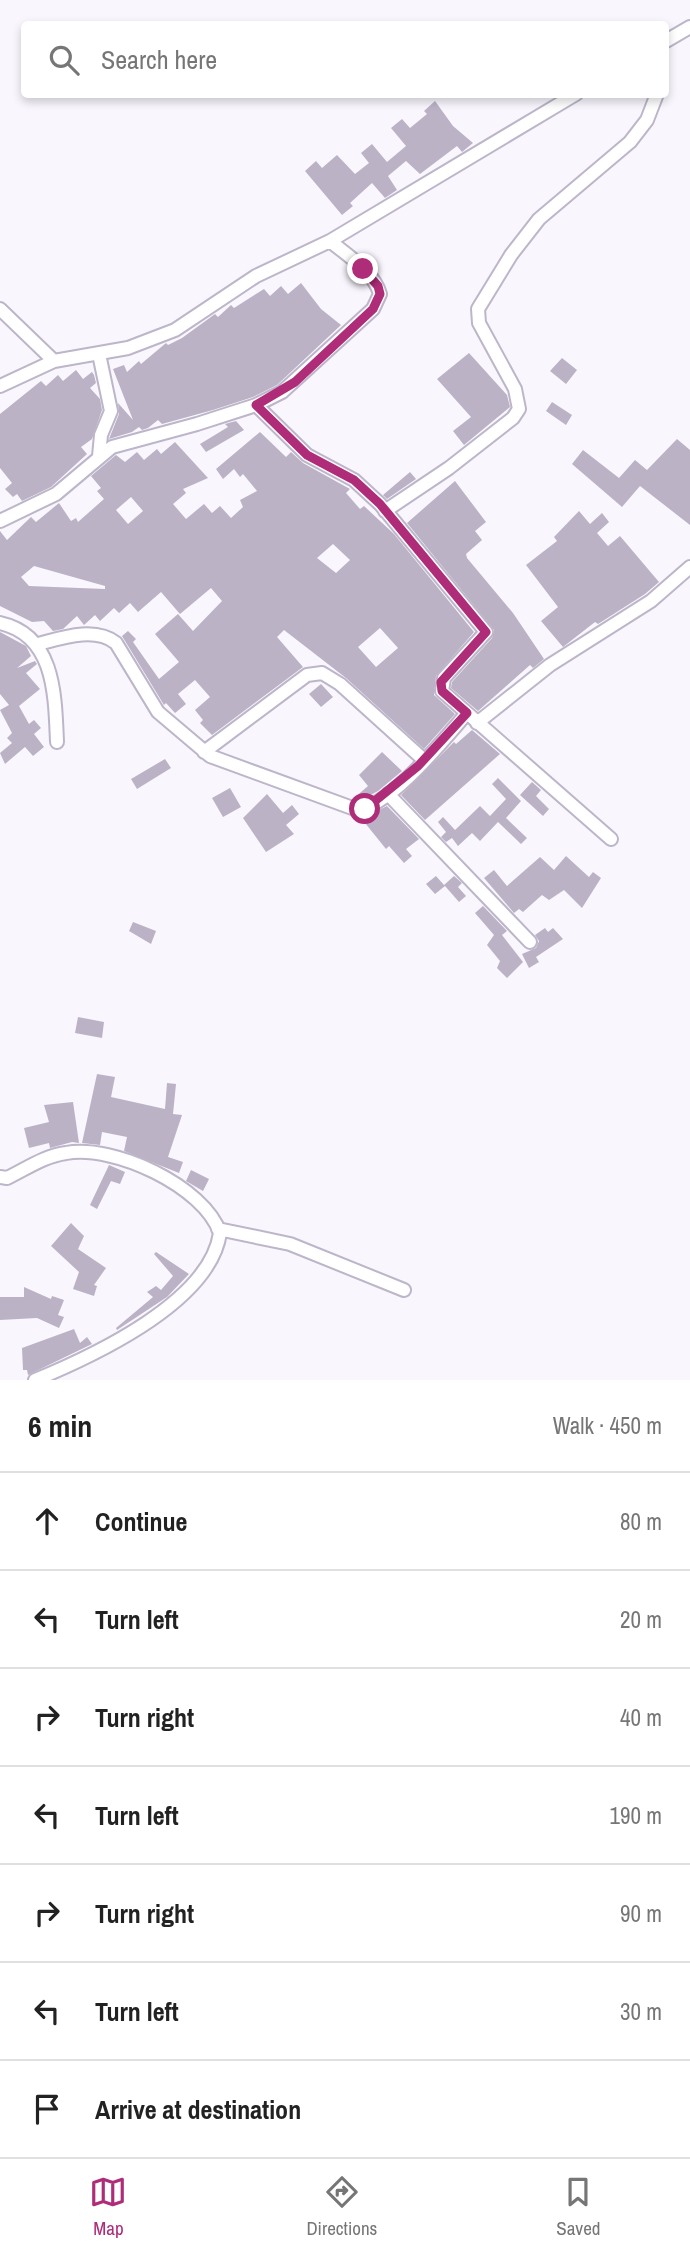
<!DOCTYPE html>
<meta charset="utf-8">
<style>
:root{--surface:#fff;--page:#f2f2f2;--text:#222;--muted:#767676;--line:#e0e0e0;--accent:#ae2c78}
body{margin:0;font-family:"Archivo Narrow",sans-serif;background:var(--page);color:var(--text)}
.stop{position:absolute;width:21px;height:21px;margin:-16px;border:5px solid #ae2c78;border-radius:50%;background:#fff}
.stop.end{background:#ae2c78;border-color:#fff;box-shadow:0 2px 7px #0008}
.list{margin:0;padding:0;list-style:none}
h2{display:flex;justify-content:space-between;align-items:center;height:91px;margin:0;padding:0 28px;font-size:30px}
h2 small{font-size:23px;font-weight:400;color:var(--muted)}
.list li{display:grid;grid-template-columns:46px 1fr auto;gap:21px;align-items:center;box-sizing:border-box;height:98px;padding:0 28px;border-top:2px solid var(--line)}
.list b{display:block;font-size:26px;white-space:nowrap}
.list em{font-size:23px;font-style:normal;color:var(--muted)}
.icon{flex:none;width:38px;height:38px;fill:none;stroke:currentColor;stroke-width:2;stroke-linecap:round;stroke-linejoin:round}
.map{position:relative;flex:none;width:690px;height:1380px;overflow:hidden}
.search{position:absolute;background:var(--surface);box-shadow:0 4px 10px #0003;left:21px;right:21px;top:21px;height:77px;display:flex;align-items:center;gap:18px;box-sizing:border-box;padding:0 24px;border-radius:7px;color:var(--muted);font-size:26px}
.sheet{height:777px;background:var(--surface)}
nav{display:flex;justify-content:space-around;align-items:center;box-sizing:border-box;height:98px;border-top:2px solid var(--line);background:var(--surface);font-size:19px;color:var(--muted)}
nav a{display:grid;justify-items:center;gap:4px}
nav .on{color:var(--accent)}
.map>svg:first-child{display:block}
.building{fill:#bbb2c6;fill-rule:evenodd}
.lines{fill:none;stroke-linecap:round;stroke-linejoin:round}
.minor-casing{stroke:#bdb5c9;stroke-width:16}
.minor{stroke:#fff;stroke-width:12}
.route{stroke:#ae2c78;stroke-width:9}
</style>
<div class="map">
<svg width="690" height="1380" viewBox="0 0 690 1380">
<rect width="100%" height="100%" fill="#f9f6fe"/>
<path class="building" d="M435,101L453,126L473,143L462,152L457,146L420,174L406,161L388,176L397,190L385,198L372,183L350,203L353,206L342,215L305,171L316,161L322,168L337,155L355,174L369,163L361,153L372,144L387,162L406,146L391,128L402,119L410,128L427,114L424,111Z
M301,283L321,309L341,325L277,385L253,397L213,410L162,424L158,420L148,428L142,430L139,427L132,432L109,439L119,414L118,403L133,420L113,369L124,365L127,372L139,361L141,364L166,343L168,345L182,338L215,314L218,317L231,305L234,308L264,289L270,296L281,286L288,294Z
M469,353L507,395L510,407L464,445L453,431L471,417L437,379Z
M562,358L577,370L566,384L550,371Z
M76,370L83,379L92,372L94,375L96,383L90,388L100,399L102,410L92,439L81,447L87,454L51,487L22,501L17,494L13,497L5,489L12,483L0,468V414L41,381L46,386L58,375L63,381Z
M552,402L572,415L566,425L546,411Z
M236,421L244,430L206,452L200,444L228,427L225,424Z
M260,432L286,457L291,452L303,463L350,489L346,493L360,509L364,506L394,534L474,632L436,676L434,695L455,714L424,749L346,678L284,630L277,637L303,667L212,735L200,723L203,720L195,710L210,697L195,680L178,694L186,704L175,713L166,703L164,705L122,636L128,631L136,639L133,642L159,679L179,662L155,634L178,614L193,631L222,601L211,588L180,614L161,592L138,612L130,603L119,613L114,608L100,621L95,615L84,625L77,616L63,629L53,631L44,621L32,622L0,606V531L7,540L31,517L36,522L59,503L71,521L76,518L78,522L104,499L97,491L101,488L91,476L116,455L125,462L137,452L144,460L157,449L161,454L175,442L208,478L183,489L186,493L173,504L186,519L204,504L212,513L220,506L231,518L243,507L240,500L257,491L243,474L240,477L234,469L223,479L216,469ZM131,497L143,511L128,524L116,510ZM333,544L350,560L336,573L317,558ZM34,566L105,586V589L29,586L21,577ZM380,628L398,648L376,667L358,647Z
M677,439L690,450V525L640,486L622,507L572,464L583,450L619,478L635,460L647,470Z
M410,472L416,479L387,499L383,495Z
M455,481L486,522L475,531L482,540L466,554L467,558L513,613L544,659L533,668L530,665L478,711L451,688L452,682L492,638L494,630L407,523Z
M579,511L590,524L602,513L609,522L597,533L608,546L620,536L659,582L645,594L598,624L595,622L563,647L541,621L558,607L526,565L557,541L554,537Z
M0,632L26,646L31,656L17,668L35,661L37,664L26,673L40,689L19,706L29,724L34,720L41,728L34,734L44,747L33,756L25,747L5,764L0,753L12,743L7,738L12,733L0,710L9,705L0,694Z
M321,684L333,697L321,707L309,694Z
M472,730L500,754L425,820L401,795L454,742L456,744Z
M382,752L402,771L378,791L365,798L353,799L368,786L359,775Z
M165,759L171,768L137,789L131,779Z
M498,778L521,801L506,818L527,838L521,844L498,822L480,841L472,833L458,846L452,838L446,842L441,837L446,832L438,822L443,817L455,830L480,806L490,816L506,799L492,784Z
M532,782L541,790L536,796L549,809L543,816L520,795Z
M230,788L241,807L223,817L212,798Z
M267,794L283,813L292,805L299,814L286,825L294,834L266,852L243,818Z
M387,806L419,839L406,849L412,856L404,863L389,846L386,849L365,823L370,819L367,816Z
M566,856L589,877L593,872L601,878L582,908L564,890L549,900L542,895L523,912L519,909L514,913L484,878L494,870L507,886L540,857L554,870Z
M436,876L444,885L454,876L462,883L458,887L466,896L459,902L445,886L435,894L426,884Z
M483,906L507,931L502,935L523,962L507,978L497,968L500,961L487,945L494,935L475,913Z
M133,922L156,931L151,944L129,931Z
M545,928L548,932L553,928L563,939L536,957L539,962L529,968L522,954L536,948L539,941L535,935Z
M78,1017L104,1022L102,1038L75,1033Z
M97,1074L115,1077L111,1097L165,1109L167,1083L176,1084L173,1114L182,1115L168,1157L183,1162L179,1173L124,1151L127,1137L102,1132L100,1145L82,1143Z
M73,1102L79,1143L72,1142L50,1148L49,1143L29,1148L24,1128L49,1122L44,1105Z
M109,1165L125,1172L120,1184L111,1181L97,1209L90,1205Z
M191,1170L209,1179L203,1191L186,1181Z
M71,1223L84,1236L78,1249L106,1268L94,1285L97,1286L94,1296L73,1289L79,1272L51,1246Z
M156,1252L189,1274L167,1297L117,1330L116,1328L153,1297L147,1292L156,1286L161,1290L173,1276L154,1254Z
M24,1287L51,1299L52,1296L64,1300L58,1315L64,1317L59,1328L37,1318L0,1320V1297H24Z
M74,1329L80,1343L87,1337L92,1344L28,1375L27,1370H23L22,1348Z"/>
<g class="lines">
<g class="minor-casing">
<path id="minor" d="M666,41L690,27
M0,309L54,361
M99,354L111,411L101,435L99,456
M0,386L54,361L128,348L175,330L256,276L330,241L576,94
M256,405L307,455L354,480L380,504L486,632L444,678L442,691L611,839
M385,511L449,468L513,418L519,409L515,389L479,323L478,309L511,255L539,219L630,142L647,120L657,94
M0,521L56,494L112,447L197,424L256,405L282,392L373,309L380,294C374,272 347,255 330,241
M0,623C55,635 55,695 57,742
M38,644C61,638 95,626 116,643L158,712L210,756L355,809C387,811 446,737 467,713
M477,723L550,665L651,601L690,567
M204,752L307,675L322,673L340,684L424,760
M388,794L530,942
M0,1177L7,1178C26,1169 44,1156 66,1153C113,1144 204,1186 220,1233C210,1302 93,1356 35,1380
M218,1229L290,1244L404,1290"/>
</g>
<use href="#minor" class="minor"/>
</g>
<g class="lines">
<path class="route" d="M363,269L378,286L380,294L373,309L295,382L256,405L307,455L354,480L380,504L486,632L441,682L442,691L467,713L418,766L365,809"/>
</g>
</svg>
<div class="stop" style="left:365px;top:809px"></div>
<div class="stop end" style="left:363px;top:269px"></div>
<div class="search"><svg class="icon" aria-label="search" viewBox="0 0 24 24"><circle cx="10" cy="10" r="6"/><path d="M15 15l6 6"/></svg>Search here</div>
</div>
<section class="sheet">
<h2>6 min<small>Walk · 450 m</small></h2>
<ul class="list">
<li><svg class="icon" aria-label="ahead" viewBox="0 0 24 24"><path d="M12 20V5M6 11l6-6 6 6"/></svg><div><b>Continue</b></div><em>80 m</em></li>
<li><svg class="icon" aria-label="left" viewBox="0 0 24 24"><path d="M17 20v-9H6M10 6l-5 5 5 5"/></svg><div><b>Turn left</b></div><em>20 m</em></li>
<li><svg class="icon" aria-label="right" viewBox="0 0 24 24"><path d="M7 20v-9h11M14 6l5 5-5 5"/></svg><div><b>Turn right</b></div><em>40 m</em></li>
<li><svg class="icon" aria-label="left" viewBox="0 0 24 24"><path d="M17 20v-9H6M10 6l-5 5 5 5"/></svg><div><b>Turn left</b></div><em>190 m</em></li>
<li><svg class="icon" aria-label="right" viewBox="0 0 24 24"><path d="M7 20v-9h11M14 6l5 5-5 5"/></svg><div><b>Turn right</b></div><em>90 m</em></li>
<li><svg class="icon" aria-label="left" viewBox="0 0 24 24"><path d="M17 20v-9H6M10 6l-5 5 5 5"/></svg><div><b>Turn left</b></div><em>30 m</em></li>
<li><svg class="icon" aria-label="arrive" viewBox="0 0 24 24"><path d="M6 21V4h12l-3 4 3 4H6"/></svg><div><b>Arrive at destination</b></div></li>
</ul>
</section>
<nav>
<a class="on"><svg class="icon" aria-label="map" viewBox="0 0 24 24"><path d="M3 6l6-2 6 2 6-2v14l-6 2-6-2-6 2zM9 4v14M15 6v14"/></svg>Map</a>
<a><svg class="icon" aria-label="directions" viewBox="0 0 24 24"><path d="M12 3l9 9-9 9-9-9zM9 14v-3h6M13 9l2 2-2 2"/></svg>Directions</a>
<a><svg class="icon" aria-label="saved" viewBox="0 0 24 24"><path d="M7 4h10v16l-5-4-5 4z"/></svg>Saved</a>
</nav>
